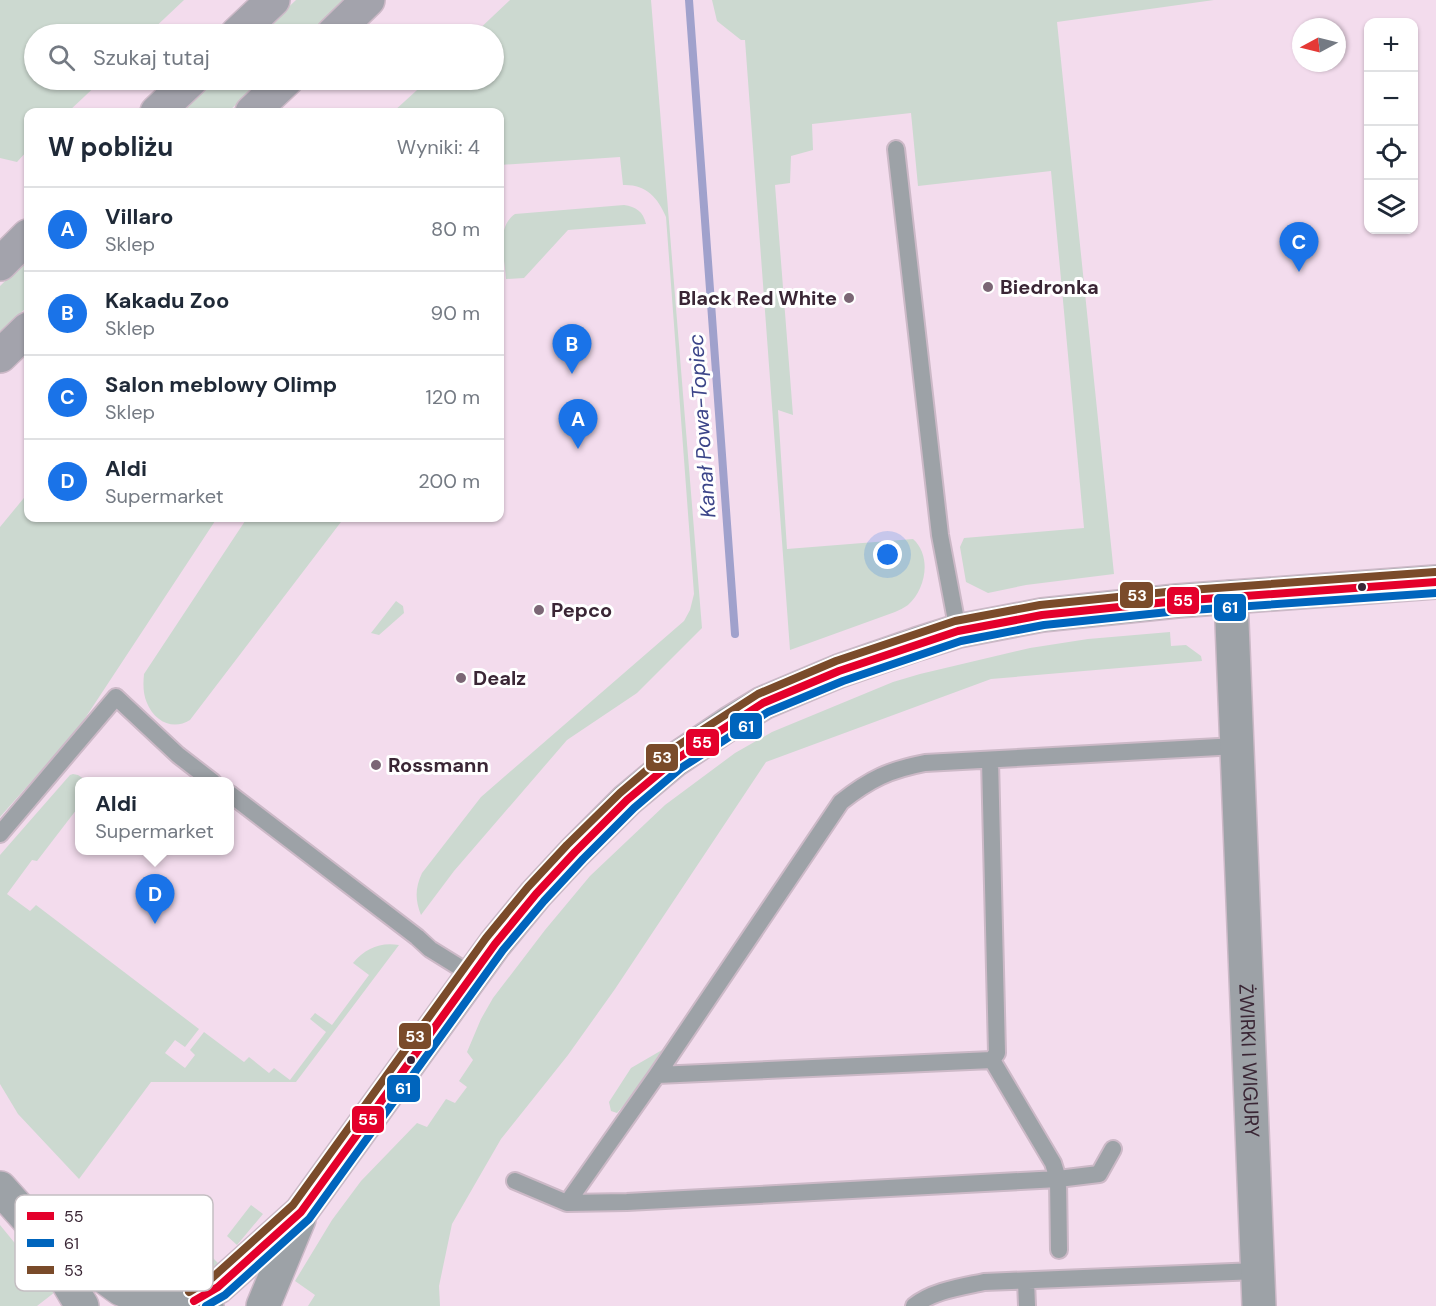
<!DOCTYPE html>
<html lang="pl">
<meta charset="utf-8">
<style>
:root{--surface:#fff;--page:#f2f2f3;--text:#1f2937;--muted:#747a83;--line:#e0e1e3;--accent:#1a73e8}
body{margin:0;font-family:"DM Sans",sans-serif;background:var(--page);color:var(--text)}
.controls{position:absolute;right:18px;top:18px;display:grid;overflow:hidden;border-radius:12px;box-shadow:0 2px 4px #0004}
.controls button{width:54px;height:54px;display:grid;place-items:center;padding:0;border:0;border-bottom:2px solid var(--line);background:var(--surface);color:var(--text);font:30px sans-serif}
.compass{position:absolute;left:1292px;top:18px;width:54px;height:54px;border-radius:50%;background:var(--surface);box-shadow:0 2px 4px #0004;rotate:263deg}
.you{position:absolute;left:888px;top:555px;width:21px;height:21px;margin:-15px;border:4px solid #fff;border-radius:50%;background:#1a73e8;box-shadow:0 0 0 9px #1a73e833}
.badge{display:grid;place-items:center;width:39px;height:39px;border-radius:50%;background:var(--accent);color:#fff;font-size:20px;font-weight:700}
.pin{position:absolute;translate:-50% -50px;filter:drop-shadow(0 2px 3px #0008)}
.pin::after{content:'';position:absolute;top:32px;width:21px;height:18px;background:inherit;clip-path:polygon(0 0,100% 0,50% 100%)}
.popup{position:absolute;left:75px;top:777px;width:159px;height:78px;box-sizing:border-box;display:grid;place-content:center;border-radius:12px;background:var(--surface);filter:drop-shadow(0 2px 4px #0005);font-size:20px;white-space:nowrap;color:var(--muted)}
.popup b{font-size:22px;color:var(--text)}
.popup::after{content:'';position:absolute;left:50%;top:100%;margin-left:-12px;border:12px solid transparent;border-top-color:var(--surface)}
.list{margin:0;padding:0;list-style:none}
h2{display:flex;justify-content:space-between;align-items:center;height:78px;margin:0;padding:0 24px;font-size:26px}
h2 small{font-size:20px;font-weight:400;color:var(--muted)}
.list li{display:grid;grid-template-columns:39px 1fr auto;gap:18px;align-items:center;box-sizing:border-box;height:84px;padding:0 24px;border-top:2px solid var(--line)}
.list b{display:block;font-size:22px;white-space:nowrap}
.list p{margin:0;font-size:20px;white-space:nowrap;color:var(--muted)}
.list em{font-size:20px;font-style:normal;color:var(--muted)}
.icon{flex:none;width:33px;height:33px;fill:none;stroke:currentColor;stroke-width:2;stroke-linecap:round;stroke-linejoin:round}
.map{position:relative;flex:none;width:1436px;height:1306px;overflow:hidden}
.search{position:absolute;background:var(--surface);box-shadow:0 2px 4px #0004;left:24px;top:24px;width:480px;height:66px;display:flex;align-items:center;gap:15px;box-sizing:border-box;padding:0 21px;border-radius:33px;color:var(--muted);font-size:22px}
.panel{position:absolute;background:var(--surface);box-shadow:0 2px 4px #0004;left:24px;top:108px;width:480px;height:414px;border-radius:12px}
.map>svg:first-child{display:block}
.green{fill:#ccd9d0}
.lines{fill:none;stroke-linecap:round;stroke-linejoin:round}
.stream{stroke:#a0a1cc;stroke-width:8}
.service-casing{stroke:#ccb9c7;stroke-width:20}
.minor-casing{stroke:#ccb9c7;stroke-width:36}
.tertiary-casing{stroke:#ccb9c7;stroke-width:36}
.primary-casing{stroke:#ccb9c7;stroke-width:36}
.service{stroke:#9da2a7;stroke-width:16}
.minor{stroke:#9da2a7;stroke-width:33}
.tertiary{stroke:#9da2a7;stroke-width:33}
.primary{stroke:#a3a3ac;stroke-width:33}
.bus-1-casing{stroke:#fff;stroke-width:12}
.bus-2-casing{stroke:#fff;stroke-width:12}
.bus-3-casing{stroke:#fff;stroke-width:12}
.bus-1{stroke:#e4002b;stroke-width:8}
.bus-2{stroke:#0065bd;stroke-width:8}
.bus-3{stroke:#7a4b2a;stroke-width:8}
.poi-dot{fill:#7b6675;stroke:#fff;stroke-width:2}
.bus-dot{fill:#3a2635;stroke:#fff;stroke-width:2}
.labels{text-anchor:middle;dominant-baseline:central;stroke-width:6;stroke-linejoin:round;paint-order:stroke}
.poi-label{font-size:20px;font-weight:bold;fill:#3a2635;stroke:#fff;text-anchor:start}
.street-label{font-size:20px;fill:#3a2635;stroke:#fff}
.water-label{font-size:21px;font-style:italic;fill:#3c4589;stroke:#fff}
.key{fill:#fff;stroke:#c4bec2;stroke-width:1.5}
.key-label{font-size:16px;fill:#3a2635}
.line-badge{stroke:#fff;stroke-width:2}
.badge-label{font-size:16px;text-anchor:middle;font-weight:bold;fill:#fff}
</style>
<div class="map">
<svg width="1436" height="1306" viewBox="0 0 1436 1306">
<rect width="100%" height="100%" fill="#f3dced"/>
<path class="green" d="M0,0H184L148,34H34V80H102L68,112H28V150L17,162L0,158Z
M296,0H344L309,34H260Z
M510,0H651L702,628L637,693L567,740L454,871L421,915C415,900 415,888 422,873L481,797L684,621L690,610L694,594L666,217C658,197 645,184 623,185L620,157L500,165V112H393L428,80H494V34H474Z
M712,0H1214L1057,22L1114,574L1026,585L988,593L966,582L960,547L964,538L1084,528L1051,171L918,186L911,113L812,124L813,150L791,156L790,183L775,185L793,415L778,410L787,549L913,539C932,556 926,589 908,605C904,608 899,610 895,612L790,650L745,40H741L717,21Z
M214,80H262L228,112H180Z
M624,205C636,207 643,211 646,224L568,230L524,278L506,279C505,258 495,228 515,214Z
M28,259V306L0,333V286Z
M28,493V518H217L78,729L0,817V527Z
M247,518H344L190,720C173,731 154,721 147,703C143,694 143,684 144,674Z
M396,601L403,606L404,613L379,635L371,633Z
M1170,632L1171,646L1186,645L1201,656L1202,661L991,679L766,762L615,989L568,1055L501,1139L452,1224L439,1286L440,1306H308L315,1295L295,1281L332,1220L361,1181L417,1123L427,1127L446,1099L455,1103L467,1087L459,1081L473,1060L467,1052L481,1019L493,998L545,930L590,876L665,805L735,753L772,732L893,682L920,674L1030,648L1088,639Z
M73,774L78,775L87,781L80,782V805L37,861L32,860L7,894L30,911L36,905L199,1029L185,1047L175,1040L165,1053L185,1068L195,1055L190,1050L204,1032L244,1062L249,1057L269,1073L274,1068L290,1080L326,1032L310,1019L315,1013L332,1025L369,975L353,963C366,948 380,942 399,945L296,1082H151L79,1179L18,1114L0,1084V855L70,775Z
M662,1050L632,1096L617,1113L611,1111L609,1102L631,1068Z
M251,1205L263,1214L237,1245L227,1236Z
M0,1225L55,1292L37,1306H0Z
M207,1252L219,1264L199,1278L186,1281L143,1283L116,1274L122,1265C152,1278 180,1269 207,1252Z"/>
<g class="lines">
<path class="stream" d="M689,0L735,634"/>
<g class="service-casing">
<path id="service" d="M896,149L940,535L958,631
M230,794L417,937L430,949L472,975
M0,834L116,697L178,755L213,782
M992,1060L1053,1163L1058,1179L1099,1174L1113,1149
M657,1075L992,1060L997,1053L990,760
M515,1181L567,1203L627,1202L1058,1179L1059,1250
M567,1203L657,1075L841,802C870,779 889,770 925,763L1237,746
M1026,1281L1027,1306
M914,1306C932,1291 961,1287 984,1282L1257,1271"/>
</g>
<g class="minor-casing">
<path id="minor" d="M0,1188L35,1227L82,1306
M35,1227L121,1289L142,1298L158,1301"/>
</g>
<g class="tertiary-casing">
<g id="tertiary">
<path id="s1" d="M1231,597L1259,1306"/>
<path d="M194,1301L218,1287L301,1212L495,944L536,894L575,852L627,800L675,760L730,723L763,703L839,671L917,644L958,631L1042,615L1177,601L1436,582"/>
<path d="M144,1306C166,1298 185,1298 207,1306"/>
<path d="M263,1306L299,1219"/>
</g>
</g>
<g class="primary-casing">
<path id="primary" d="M237,34L273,0
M333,34L368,0
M157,112L191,80
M252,112L286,80
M0,264L28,236
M0,356L28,329"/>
</g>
<use href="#service" class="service"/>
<use href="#minor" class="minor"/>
<use href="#tertiary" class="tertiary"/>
<use href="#primary" class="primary"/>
<g class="bus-1-casing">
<path id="bus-1" d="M194,1301L218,1287L301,1212L495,944L536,894L575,852L627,800L675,760L763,703L839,671L958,631L1042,615L1177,601L1436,582"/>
</g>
<g class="bus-2-casing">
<path id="bus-2" d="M206,1306L225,1295L309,1219L503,950L544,901L583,859L634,808L681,768L768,712L843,681L961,641L1044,625L1178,611L1436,593"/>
</g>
<g class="bus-3-casing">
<path id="bus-3" d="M189,1292L212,1278L293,1205L486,938L528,887L567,845L620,793L668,752L758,694L836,661L955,621L1040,605L1176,591L1435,572"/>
</g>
<use href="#bus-1" class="bus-1"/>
<use href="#bus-2" class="bus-2"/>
<use href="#bus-3" class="bus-3"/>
</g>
<g class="poi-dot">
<circle cx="988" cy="287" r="6"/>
<circle cx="849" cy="298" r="6"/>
<circle cx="539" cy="610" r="6"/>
<circle cx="461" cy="678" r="6"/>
<circle cx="376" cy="765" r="6"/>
</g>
<g class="bus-dot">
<circle cx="1362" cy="587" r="5"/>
<circle cx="411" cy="1060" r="5"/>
</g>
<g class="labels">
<g class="poi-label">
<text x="1000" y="287">Biedronka</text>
<text x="837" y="298" text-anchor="end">Black Red White</text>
<text x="551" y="610">Pepco</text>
<text x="473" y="678">Dealz</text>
<text x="388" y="765">Rossmann</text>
</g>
<g class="street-label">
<text stroke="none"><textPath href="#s1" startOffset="464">ŻWIRKI I WIGURY</textPath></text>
</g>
<g class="water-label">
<text transform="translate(702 426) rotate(-94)">Kanał Powa-Topiec</text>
</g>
</g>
<rect x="15" y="1195" width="198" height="96" rx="9" class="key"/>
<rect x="27" y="1212" width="27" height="8" fill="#e4002b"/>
<rect x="27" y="1239" width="27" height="8" fill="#0065bd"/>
<rect x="27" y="1266" width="27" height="8" fill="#7a4b2a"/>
<g class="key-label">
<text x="64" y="1222">55</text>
<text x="64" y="1249">61</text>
<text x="64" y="1276">53</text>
</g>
<g class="line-badge">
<rect x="1119" y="581" width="35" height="28" rx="6" fill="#7a4b2a"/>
<rect x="1166" y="586" width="34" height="29" rx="6" fill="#e4002b"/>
<rect x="1213" y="593" width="34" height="29" rx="6" fill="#0065bd"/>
<rect x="729" y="712" width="34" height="28" rx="6" fill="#0065bd"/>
<rect x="685" y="728" width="35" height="29" rx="6" fill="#e4002b"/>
<rect x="645" y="743" width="34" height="29" rx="6" fill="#7a4b2a"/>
<rect x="398" y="1022" width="34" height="28" rx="6" fill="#7a4b2a"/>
<rect x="386" y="1074" width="35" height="29" rx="6" fill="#0065bd"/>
<rect x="351" y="1105" width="34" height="29" rx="6" fill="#e4002b"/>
</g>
<g class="badge-label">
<text x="1137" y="601">53</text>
<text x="1183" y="606">55</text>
<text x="1230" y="613">61</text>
<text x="746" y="732">61</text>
<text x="702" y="748">55</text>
<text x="662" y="763">53</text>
<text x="415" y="1042">53</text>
<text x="403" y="1094">61</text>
<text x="368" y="1125">55</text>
</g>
</svg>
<div class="controls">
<button>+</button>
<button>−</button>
<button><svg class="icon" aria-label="locate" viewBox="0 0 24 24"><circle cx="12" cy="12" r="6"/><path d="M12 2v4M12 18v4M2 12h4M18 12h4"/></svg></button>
<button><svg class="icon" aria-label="layers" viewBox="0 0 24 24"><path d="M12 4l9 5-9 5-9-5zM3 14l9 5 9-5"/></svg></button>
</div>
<svg class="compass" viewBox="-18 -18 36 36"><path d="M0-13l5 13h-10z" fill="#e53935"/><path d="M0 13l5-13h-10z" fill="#747a83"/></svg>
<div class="you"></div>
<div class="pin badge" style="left:578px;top:449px">A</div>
<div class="pin badge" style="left:572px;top:374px">B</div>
<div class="pin badge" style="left:1299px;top:272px">C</div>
<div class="pin badge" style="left:155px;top:924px">D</div>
<div class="popup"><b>Aldi</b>Supermarket</div>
<div class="search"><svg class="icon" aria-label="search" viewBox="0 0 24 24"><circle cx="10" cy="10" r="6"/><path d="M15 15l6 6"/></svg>Szukaj tutaj</div>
<section class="panel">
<h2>W pobliżu<small>Wyniki: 4</small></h2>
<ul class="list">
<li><span class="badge">A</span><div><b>Villaro</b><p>Sklep</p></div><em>80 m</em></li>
<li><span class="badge">B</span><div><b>Kakadu Zoo</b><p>Sklep</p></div><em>90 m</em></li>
<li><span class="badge">C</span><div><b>Salon meblowy Olimp</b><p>Sklep</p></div><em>120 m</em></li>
<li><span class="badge">D</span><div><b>Aldi</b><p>Supermarket</p></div><em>200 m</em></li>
</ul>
</section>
</div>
